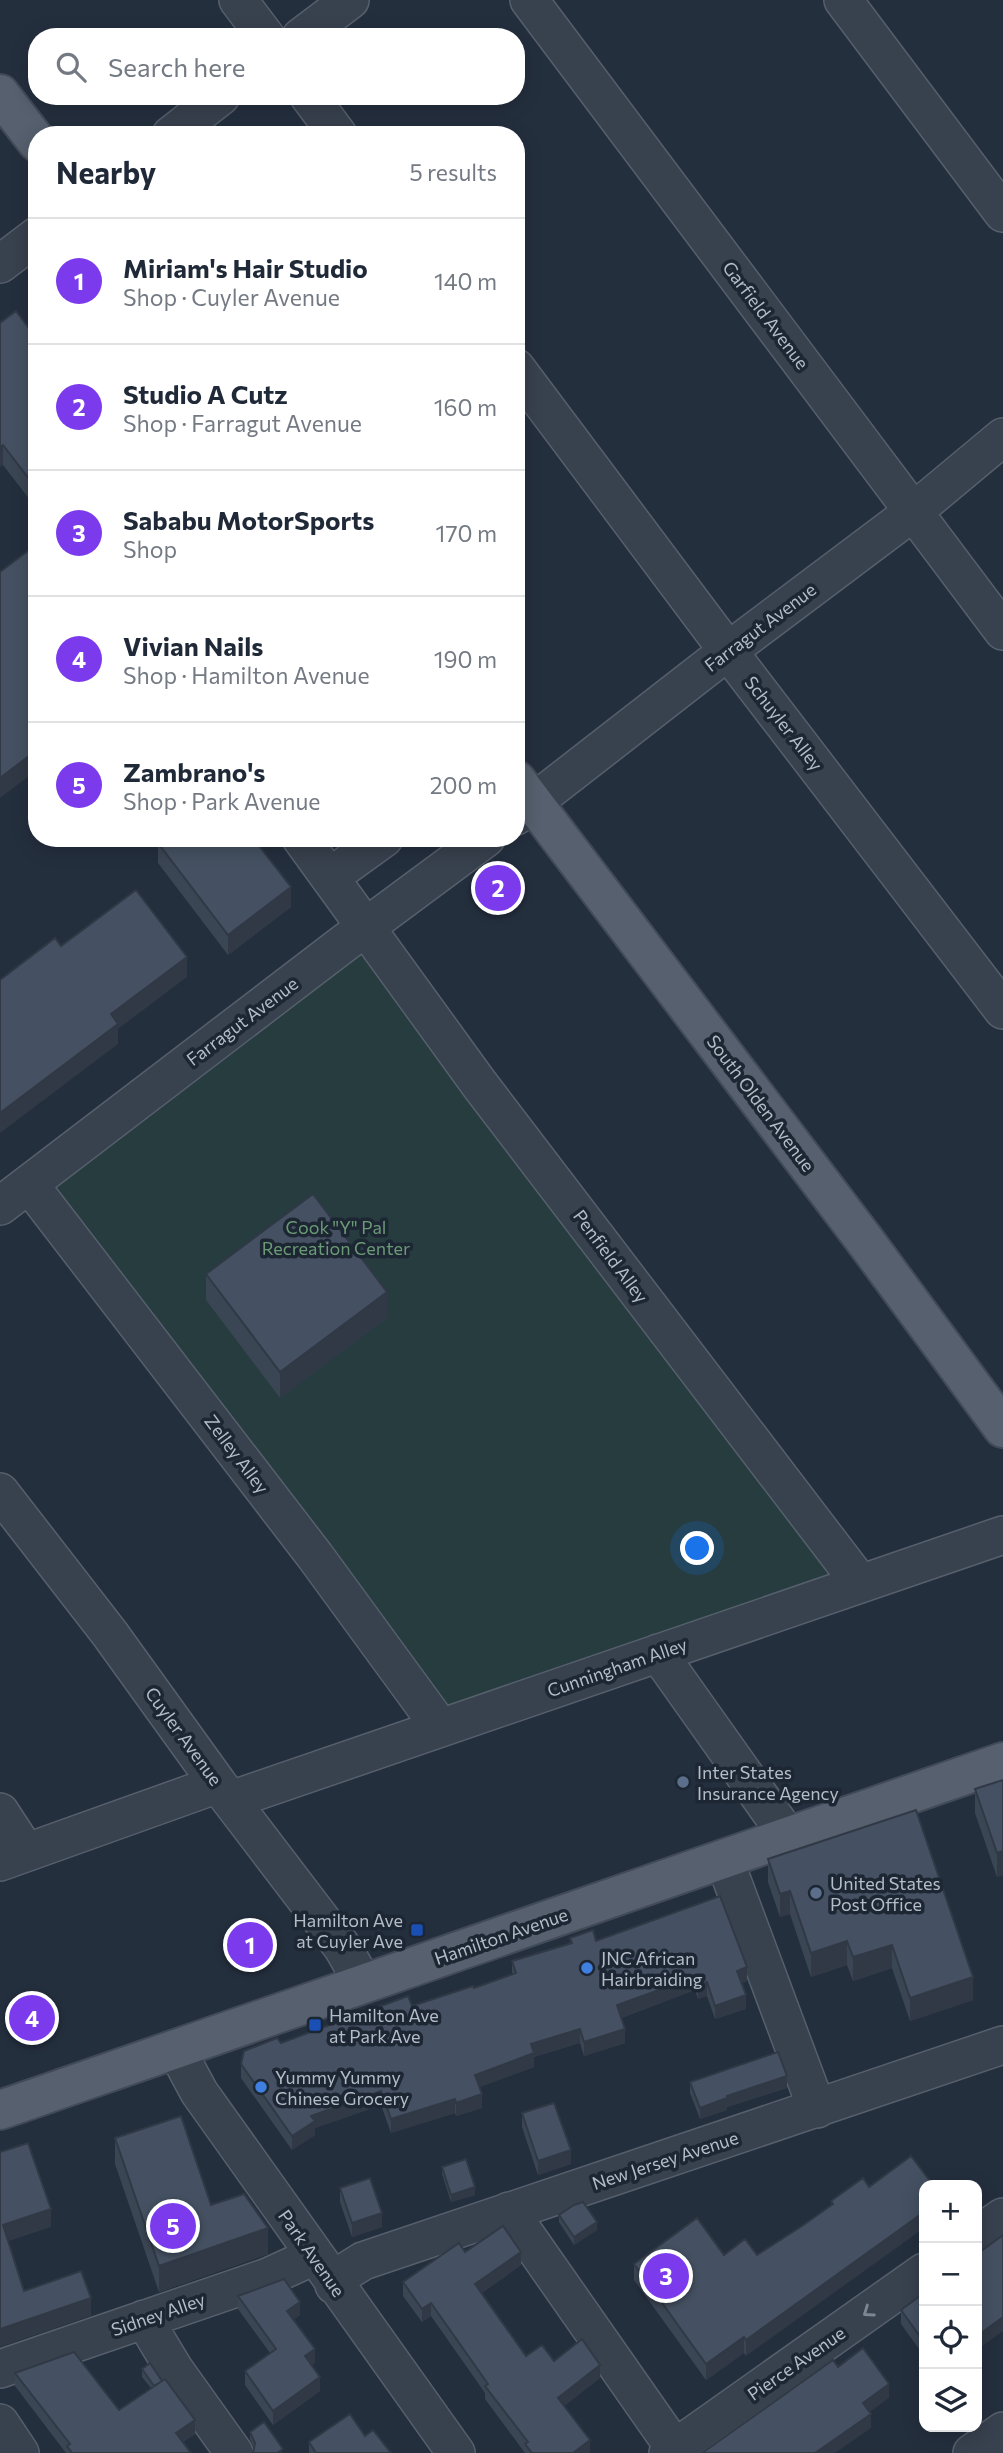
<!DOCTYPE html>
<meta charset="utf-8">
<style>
:root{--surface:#fff;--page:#f2f2f3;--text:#1f2937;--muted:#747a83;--line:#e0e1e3;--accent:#7c3aed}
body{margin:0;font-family:Commissioner,sans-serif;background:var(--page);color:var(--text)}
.controls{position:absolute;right:21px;bottom:21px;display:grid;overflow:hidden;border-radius:14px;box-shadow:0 4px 18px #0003}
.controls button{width:63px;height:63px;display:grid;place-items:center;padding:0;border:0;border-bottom:2px solid var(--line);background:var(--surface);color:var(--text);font:35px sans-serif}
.you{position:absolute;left:698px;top:1549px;width:24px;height:24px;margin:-18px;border:5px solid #fff;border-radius:50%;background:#1a73e8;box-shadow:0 0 0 10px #1a73e833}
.badge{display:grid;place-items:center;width:46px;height:46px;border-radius:50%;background:var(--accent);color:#fff;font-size:23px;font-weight:700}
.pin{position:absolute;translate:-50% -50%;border:4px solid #fff;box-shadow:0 2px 7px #0006}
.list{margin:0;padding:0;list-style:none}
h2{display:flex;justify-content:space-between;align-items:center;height:91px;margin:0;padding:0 28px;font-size:30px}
h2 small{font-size:23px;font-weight:400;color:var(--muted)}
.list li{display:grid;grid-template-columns:46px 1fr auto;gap:21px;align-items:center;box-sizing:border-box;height:126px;padding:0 28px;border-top:2px solid var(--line)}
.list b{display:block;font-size:26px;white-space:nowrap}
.list p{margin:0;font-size:23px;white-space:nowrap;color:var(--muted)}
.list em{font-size:23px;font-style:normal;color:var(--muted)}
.icon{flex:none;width:38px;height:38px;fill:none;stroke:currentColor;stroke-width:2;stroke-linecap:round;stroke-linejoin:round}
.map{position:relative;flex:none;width:1003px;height:2453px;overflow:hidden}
.search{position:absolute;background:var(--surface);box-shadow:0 4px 18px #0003;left:28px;top:28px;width:497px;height:77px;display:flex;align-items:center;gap:18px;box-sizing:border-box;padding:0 24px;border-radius:28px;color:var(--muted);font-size:26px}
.panel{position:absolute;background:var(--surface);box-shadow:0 4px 18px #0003;left:28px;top:126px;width:497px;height:721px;border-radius:28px}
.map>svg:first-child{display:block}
.green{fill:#263c3f}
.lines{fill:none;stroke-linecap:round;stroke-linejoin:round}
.minor-casing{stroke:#565f6c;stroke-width:40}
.major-casing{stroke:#414a57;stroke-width:42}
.minor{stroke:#38414e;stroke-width:37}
.major{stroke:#56606e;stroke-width:38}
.wall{fill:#3b4654}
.shaded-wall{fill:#303945}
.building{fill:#455162;stroke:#303945;stroke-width:2}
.oneway{stroke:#7c8592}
.service-dot{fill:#5c6f8a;stroke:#1d2633;stroke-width:2.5}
.transit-dot{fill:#1a4fb4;stroke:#1d2633;stroke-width:2.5}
.shop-dot{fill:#3f7fe0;stroke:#1d2633;stroke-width:2.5}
.labels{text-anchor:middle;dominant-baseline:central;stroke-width:7;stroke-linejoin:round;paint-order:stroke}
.street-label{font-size:18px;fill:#b4bcc9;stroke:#1d2633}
.park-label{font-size:18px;fill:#6b9a76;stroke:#1d2633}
.poi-label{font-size:18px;fill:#b4bcc9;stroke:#1d2633;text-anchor:start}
</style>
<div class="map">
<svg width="1003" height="2453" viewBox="0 0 1003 2453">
<rect width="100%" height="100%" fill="#242f3e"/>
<path class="green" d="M370,948L838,1575L448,1710L49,1193Z"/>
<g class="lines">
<g class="minor-casing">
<path id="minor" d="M238,0L266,37
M529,0L1003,631
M843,0L1003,213
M301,37L350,0
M309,96L338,135
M171,135L221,96
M0,264L37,236
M516,368L728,651L1003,1010
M516,816L728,651L913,512L1003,437
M301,838L480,1085L860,1583
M330,877L384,838
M29,1184L315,1556L440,1727
M0,1206L343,944L486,838
M0,1492L110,1634L218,1784L343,1948L363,1983
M658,1653L787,1835
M231,1800L1003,1535
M0,1812L26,1852
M724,1859L817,2109
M0,1862L218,1784
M176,2049L199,2092L456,2453
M509,2211L678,2453
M977,2235L1003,2217
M334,2285L347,2271L363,2261L1003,2045
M144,2319L174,2369L234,2453
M0,2369L268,2277L314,2256
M0,2423L20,2453
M668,2453L924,2272
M972,2453L1003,2431"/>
</g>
<g class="major-casing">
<path id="major" d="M0,94L37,142
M516,780L866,1242L1003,1428
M0,2110L1003,1762"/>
</g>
<use href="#minor" class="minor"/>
<use href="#major" class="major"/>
</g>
<path class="wall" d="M0,323L37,339V509L3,465Z
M158,843L291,907L228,955L158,863Z
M206,1274L387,1318L280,1398L206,1300Z
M1003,1780V1875L997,1877L975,1813V1789Z
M768,1859L973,2000L910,2021L892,1968L853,1981L847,1965L811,1977L790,1914L780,1917L768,1882Z
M570,1938L596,1941L747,1981L741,1983L746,2009L715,2019L707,1996L698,1999L695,1990L621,2018L625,2043L584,2056L580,2043L534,2057V2067L479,2087L482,2108L456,2116L455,2113L391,2133L381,2105L315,2128V2135L292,2150L241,2078V2064L281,2043L474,1988L512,1974V1961L570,1943Z
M690,2082L787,2088L727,2107V2110L700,2119L690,2093Z
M522,2113L571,2164L538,2175L522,2127Z
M115,2138L211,2205L268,2254L159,2292L115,2164Z
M442,2167L475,2195L451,2202L442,2174Z
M869,2187L746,2356L744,2353L706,2380L634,2280V2264L724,2255H757L802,2226L831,2205V2201Z
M340,2188L382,2227L352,2237L340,2202Z
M559,2215L597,2230L574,2245L559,2222Z
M465,2252L521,2265L482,2293L526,2356L554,2361L600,2378L564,2406L590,2453H525L485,2399V2393L431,2316L422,2322L403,2296V2282Z
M924,2293V2356L901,2324V2310Z
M238,2296L300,2315L293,2320L315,2363L312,2365L320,2391L273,2425L245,2385V2371L270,2353L238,2309Z
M142,2369L195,2434L183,2442L191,2453H66L15,2386V2373L119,2410L151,2388L142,2377Z
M250,2432L283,2453L254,2448L250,2439Z
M365,2436L391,2453H309V2442Z"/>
<path class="shaded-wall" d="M3,445V465L0,467V447Z
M37,750V770L0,798V778Z
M291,887V907L228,955V935Z
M187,957V977L118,1029V1044L0,1133V1113L111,1014Z
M387,1292V1318L280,1398V1372Z
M1003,1851V1875L997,1877V1853Z
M790,1891V1914L780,1917V1894Z
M847,1941V1965L811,1977V1953Z
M892,1945V1968L853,1981V1957Z
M747,1967V1981L737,1984V1971Z
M695,1977V1990L617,2019V2005Z
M973,1977V2000L910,2021V1998Z
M707,1982V1996L698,1999V1985Z
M746,1995V2009L715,2019V2006Z
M580,2029V2043L534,2057V2067L475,2089V2075L531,2044Z
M625,2029V2043L584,2056V2042Z
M787,2076V2088L727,2107V2110L700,2119V2108L727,2096Z
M381,2091V2105L315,2128V2135L292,2150V2136L311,2116Z
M482,2094V2108L456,2116V2103Z
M455,2099V2113L391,2133V2119Z
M571,2150V2164L538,2175V2161Z
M475,2187V2195L451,2202V2195Z
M51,2209V2227L3,2243V2225Z
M924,2212V2228L746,2356V2340Z
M382,2213V2227L352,2237V2223Z
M597,2222V2230L574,2245V2237Z
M268,2228V2254L159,2292V2266Z
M521,2252V2265L475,2298V2284Z
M91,2298V2316L0,2347V2329Z
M300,2302V2315L287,2325V2311Z
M431,2303V2316L422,2322V2309Z
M1003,2317V2331L977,2350V2336Z
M744,2337V2353L706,2380V2364Z
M315,2349V2363L305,2370V2356Z
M600,2365V2378L558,2411V2398Z
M320,2377V2391L273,2425V2411Z
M889,2384V2398L863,2417V2403Z
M871,2414V2428L835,2453H815Z
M195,2420V2434L176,2447V2433Z
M590,2440V2453H573Z"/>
<path class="building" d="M16,311L37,339V489L3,445L0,447V323Z
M37,544V750L0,778V572Z
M165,838H253L291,887L228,935L158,843Z
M136,890L187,957L111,1014L118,1024L0,1113V980L55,938L61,946Z
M313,1194L387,1292L280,1372L206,1274Z
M1003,1780V1851L997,1853L975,1789Z
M916,1810L973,1977L910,1998L892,1945L853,1957L847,1941L811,1953L790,1891L780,1894L768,1859Z
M720,1896L747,1967L737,1971L746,1995L715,2006L707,1982L698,1985L695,1977L617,2005L625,2029L584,2042L580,2029L531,2044L534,2053L475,2075L482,2094L456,2103L455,2099L391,2119L381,2091L311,2116L315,2121L292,2136L241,2064L244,2051L277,2038L281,2043L408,1996L412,2006L473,1986L474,1988L516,1973L512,1961L572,1943L570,1938L593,1930L596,1941Z
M778,2052L787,2076L727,2096V2098L700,2108L690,2082Z
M554,2103L571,2150L538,2161L522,2113Z
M181,2116L211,2205L244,2194L268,2228L159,2266L115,2138Z
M28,2143L51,2209L3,2225L24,2291L81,2271L91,2298L0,2329V2152Z
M911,2156L933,2185H924V2212L746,2340L744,2337L706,2364L634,2264L697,2218L724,2255L745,2239L757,2255L802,2226L833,2204L831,2201L863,2178L869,2187Z
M466,2159L475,2187L451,2195L442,2167Z
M370,2178L382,2213L352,2223L340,2188Z
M583,2202L597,2222L574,2237L559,2215L574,2205Z
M503,2226L521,2252L475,2284L526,2356L542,2345L554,2361L582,2339L600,2365L558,2398L590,2440L573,2453H532L525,2444L528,2442L485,2386L488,2384L431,2303L422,2309L403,2282L459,2243L465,2252Z
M1003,2235V2317L977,2336V2254Z
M284,2279L300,2302L287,2311L315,2349L305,2356L320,2377L273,2411L245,2371L276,2349L238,2296Z
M924,2293V2342L901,2310Z
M863,2348L889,2384L863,2403L871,2414L815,2453H702L833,2360L838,2367Z
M74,2352L119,2410L165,2379L195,2420L176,2433L191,2453H72L67,2446L70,2444L15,2373Z
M150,2363L162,2381L154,2386L142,2369Z
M350,2414L365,2436L373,2430L391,2453H316L309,2442Z
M264,2422L283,2449L277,2453H253L255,2443L250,2432Z"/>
<defs><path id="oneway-chevron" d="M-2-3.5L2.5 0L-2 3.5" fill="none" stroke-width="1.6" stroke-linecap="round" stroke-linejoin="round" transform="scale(1.75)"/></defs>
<use class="oneway" href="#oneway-chevron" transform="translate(868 2312) rotate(145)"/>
<g class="service-dot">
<circle cx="683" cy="1782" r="7"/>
<circle cx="816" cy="1893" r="7"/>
</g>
<g class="transit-dot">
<rect x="410" y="1923" width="14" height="14" rx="3.5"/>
<rect x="308" y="2018" width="14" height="14" rx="3.5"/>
</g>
<g class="shop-dot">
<circle cx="587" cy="1968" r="7"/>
<circle cx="261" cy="2087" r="7"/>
</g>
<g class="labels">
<g class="street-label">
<text transform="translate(766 315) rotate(53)">Garfield Avenue</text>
<text transform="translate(760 627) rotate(-37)">Farragut Avenue</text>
<text transform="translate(784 723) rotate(52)">Schuyler Alley</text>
<text transform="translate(242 1021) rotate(-37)">Farragut Avenue</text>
<text transform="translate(761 1103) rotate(53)">South Olden Avenue</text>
<text transform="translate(611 1256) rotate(53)">Penfield Alley</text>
<text transform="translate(237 1454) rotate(53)">Zelley Alley</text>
<text transform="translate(617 1667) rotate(-19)">Cunningham Alley</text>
<text transform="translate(184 1736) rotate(54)">Cuyler Avenue</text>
<text transform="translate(501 1936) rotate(-19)">Hamilton Avenue</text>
<text transform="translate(665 2160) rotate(-18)">New Jersey Avenue</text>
<text transform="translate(312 2253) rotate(55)">Park Avenue</text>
<text transform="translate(158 2314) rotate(-19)">Sidney Alley</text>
<text transform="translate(796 2363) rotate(-35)">Pierce Avenue</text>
</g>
<g class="park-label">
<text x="336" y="1227">Cook "Y" Pal<tspan x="336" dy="21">Recreation Center</tspan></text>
</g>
<g class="poi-label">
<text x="697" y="1772">Inter States<tspan x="697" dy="21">Insurance Agency</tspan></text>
<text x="830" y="1883">United States<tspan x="830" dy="21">Post Office</tspan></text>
<text x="403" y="1920" text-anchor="end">Hamilton Ave<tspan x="403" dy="21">at Cuyler Ave</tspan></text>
<text x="601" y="1958">JNC African<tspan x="601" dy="21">Hairbraiding</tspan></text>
<text x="329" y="2015">Hamilton Ave<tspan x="329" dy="21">at Park Ave</tspan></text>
<text x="275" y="2077">Yummy Yummy<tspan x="275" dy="21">Chinese Grocery</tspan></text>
</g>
</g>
</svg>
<div class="controls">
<button>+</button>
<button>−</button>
<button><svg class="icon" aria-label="locate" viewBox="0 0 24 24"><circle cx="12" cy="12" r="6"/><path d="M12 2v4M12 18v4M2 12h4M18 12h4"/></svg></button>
<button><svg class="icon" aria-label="layers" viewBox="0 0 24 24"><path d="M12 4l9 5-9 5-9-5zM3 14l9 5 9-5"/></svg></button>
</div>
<div class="you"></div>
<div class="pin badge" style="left:250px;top:1945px">1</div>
<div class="pin badge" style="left:498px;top:888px">2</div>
<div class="pin badge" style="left:666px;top:2276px">3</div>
<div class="pin badge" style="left:32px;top:2018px">4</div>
<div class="pin badge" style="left:173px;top:2226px">5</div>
<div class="search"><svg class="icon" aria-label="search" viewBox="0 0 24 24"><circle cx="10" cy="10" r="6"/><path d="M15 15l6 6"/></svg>Search here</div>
<section class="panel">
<h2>Nearby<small>5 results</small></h2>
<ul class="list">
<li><span class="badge">1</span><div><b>Miriam's Hair Studio</b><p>Shop · Cuyler Avenue</p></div><em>140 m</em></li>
<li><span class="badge">2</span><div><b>Studio A Cutz</b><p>Shop · Farragut Avenue</p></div><em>160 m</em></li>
<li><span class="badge">3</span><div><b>Sababu MotorSports</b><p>Shop</p></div><em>170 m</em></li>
<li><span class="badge">4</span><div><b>Vivian Nails</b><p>Shop · Hamilton Avenue</p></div><em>190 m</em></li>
<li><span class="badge">5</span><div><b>Zambrano's</b><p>Shop · Park Avenue</p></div><em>200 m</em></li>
</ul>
</section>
</div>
